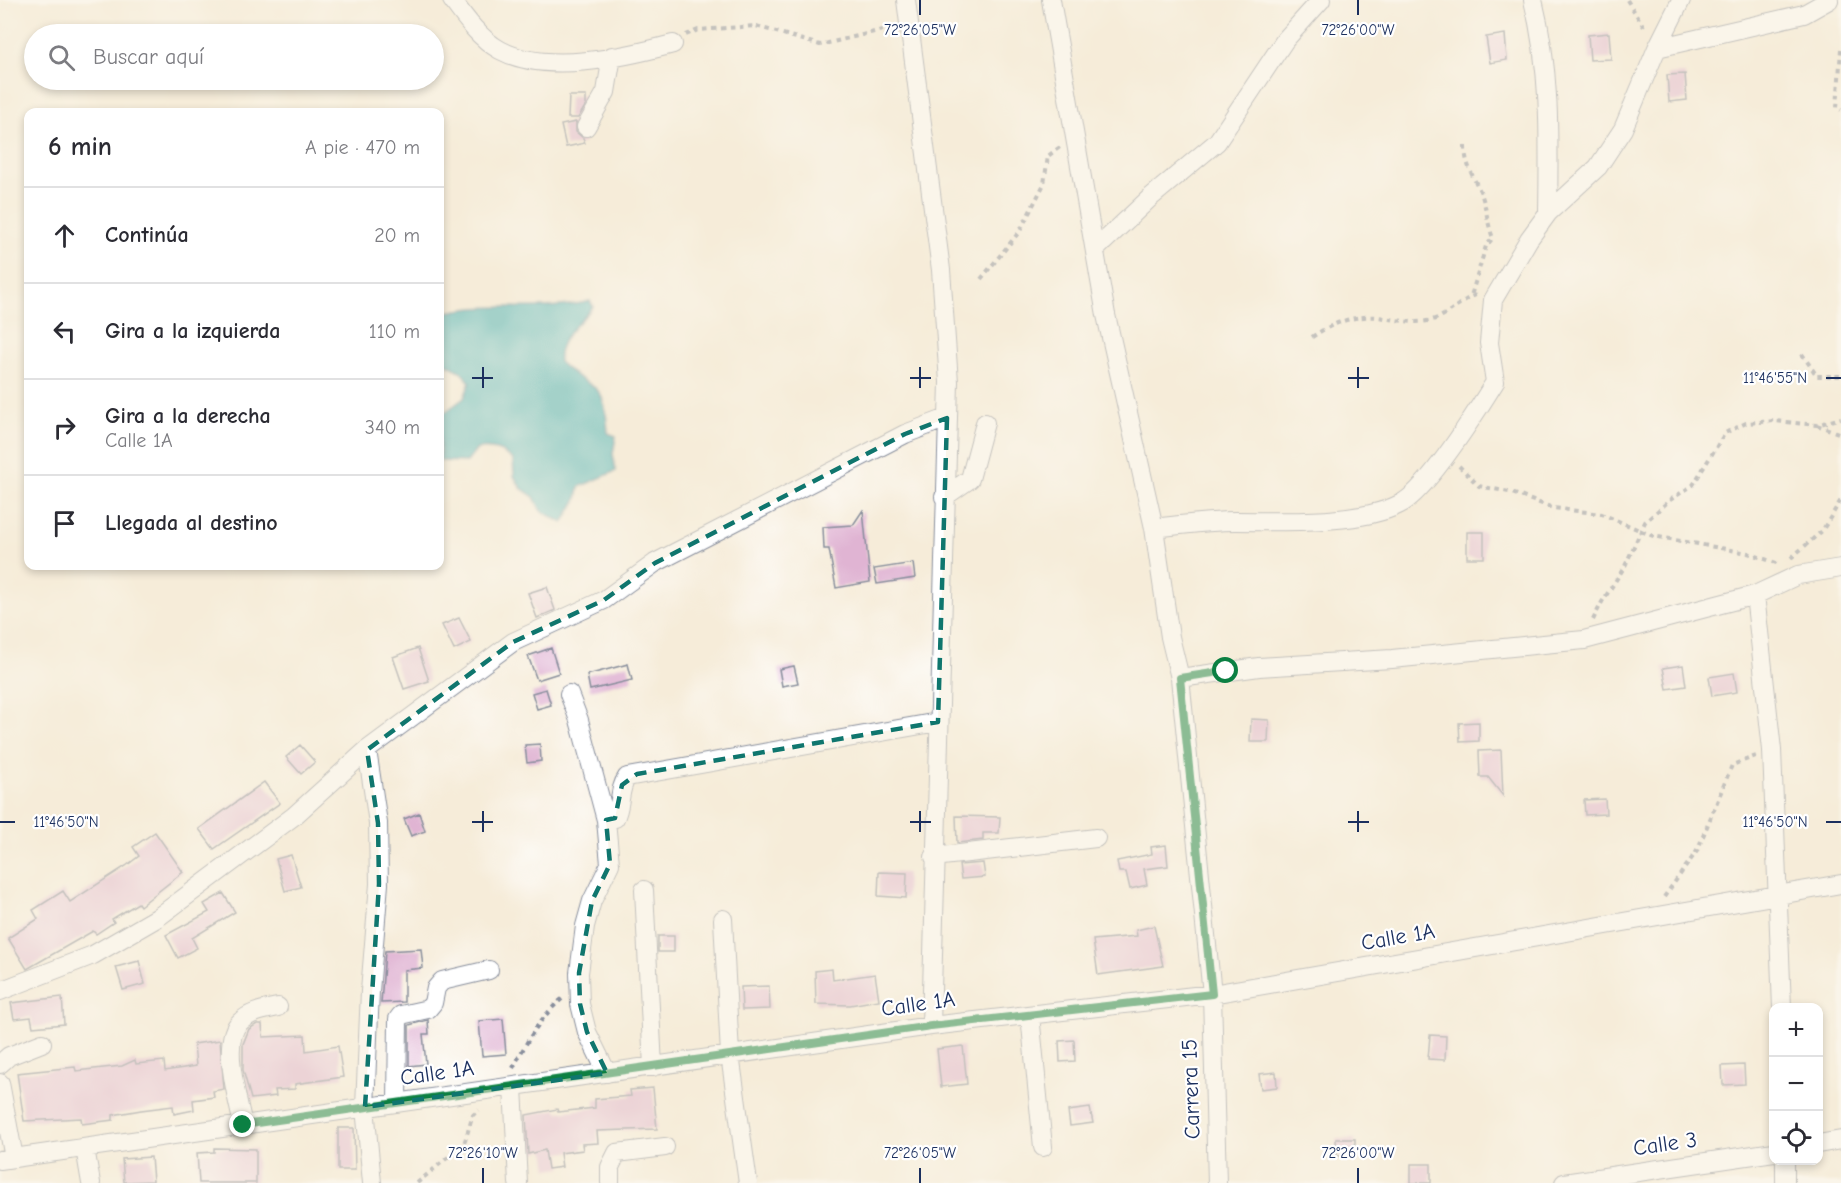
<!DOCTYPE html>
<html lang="es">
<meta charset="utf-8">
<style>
:root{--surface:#fff;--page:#f7f7f7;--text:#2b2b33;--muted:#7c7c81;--line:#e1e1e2}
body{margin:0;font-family:"Comic Neue",sans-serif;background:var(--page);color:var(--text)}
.controls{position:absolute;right:18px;bottom:18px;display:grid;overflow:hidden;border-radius:12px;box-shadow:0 3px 9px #0003}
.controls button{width:54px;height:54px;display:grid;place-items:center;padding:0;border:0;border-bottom:2px solid var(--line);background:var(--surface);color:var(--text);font:30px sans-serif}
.stop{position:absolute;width:18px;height:18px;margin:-14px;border:4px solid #0b8043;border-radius:50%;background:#fff}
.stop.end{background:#0b8043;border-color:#fff;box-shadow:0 2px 6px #0008}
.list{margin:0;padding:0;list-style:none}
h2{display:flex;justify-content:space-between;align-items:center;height:78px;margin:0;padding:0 24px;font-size:26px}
h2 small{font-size:20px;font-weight:400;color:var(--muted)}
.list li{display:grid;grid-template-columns:39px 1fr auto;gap:18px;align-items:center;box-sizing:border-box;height:96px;padding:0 24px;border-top:2px solid var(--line)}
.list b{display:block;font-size:22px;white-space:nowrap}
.list p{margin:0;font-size:20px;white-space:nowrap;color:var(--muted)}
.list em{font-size:20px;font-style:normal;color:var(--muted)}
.icon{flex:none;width:33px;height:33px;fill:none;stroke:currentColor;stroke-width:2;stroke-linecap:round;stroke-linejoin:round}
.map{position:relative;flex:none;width:1841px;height:1183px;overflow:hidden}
.search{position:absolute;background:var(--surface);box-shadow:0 3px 9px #0003;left:24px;top:24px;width:420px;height:66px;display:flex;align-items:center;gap:15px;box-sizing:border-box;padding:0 21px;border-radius:33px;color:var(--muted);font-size:22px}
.panel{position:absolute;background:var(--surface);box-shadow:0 3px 9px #0003;left:24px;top:108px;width:420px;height:462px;border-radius:12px}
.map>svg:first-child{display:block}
.water{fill:#3fb0b7;stroke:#2d708a;stroke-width:1.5}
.building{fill:#e0b4d3}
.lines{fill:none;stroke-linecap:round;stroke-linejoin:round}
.minor-casing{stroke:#888e9c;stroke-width:20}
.path{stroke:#888e9c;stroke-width:4;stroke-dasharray:4.5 4.5;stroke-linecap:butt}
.minor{stroke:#fff;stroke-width:18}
.route{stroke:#0b8043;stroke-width:8}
.marked{fill:none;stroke:#0f766e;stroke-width:4.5;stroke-dasharray:12 8;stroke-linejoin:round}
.ticks{fill:none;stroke:#1b2f5e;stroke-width:2}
.labels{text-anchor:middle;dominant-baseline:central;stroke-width:4.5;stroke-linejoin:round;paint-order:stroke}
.street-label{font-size:22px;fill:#1b2f5e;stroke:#fff}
.ticks-label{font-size:15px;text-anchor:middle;fill:#1b2f5e;stroke:#fff;stroke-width:4.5;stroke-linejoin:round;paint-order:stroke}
</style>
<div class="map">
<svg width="1841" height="1183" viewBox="0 0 1841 1183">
<rect width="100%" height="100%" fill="#fff"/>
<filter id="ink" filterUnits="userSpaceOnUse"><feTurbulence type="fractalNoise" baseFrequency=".0167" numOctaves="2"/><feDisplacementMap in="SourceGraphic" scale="12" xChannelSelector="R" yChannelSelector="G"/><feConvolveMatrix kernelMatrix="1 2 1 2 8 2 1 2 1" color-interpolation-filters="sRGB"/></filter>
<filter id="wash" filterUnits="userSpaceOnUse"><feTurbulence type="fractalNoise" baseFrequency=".008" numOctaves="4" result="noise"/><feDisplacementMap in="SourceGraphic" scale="24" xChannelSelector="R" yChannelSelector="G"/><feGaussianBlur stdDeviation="1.35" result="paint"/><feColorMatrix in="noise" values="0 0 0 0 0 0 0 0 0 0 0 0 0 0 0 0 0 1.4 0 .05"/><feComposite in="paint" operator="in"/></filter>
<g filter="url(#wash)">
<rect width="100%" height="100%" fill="#f6ecd9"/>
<path class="water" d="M590,301L593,306C580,324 556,338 559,362C594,395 604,375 608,433L616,436L613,454L616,471L579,487L577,499L563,523L541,511L534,497L521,488L514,476L513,460C502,450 492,447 477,449L467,462L440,461V411L445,412L464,398L470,382L460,371L440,360V314C488,300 541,314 590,301Z"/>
<g id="blocks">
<path class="building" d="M1609,33L1611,59L1590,60L1588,35Z
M1505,34L1507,60L1490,63L1486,37Z
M1685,74L1687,100L1669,102L1667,75Z
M569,96H586V105L578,118H568Z
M576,122V132L583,138L585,143L566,147L561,125Z
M863,510L870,582L836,588L829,549H824L823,527L853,525Z
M1467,532H1484V558H1467Z
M913,563L915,578L877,584L874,569Z
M547,587L555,610L537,618L528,593Z
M459,618L471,642L454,650L442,625Z
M418,648L429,681L404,689L393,657Z
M551,648L559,673L537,680L528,656Z
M628,664L632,680L590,690L587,675Z
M1683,665L1686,686L1667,689L1663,668Z
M794,666L798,683L782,686L779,669Z
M1734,673L1737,692L1712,696L1709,677Z
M546,689L551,705L537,709L532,693Z
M1251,719L1269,720L1268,742H1250Z
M1479,722V741L1460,742L1459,723Z
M540,744L541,761L527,763L525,745Z
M300,745L315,762L301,774L286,757Z
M1501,750L1503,796L1488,777H1480L1479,751Z
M264,782L280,803L214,849L199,829Z
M1605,799L1606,814L1585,815L1584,800Z
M419,813L425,831L411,836L404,819Z
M956,816L1000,817L999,833H983V840L957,843Z
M155,832L183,872L140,906L138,903L112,919L114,922L96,934L93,931L27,969L8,938L38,919L33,910L63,891L70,902L126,866L139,856L133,847Z
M1166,845L1168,866L1144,869L1147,885L1130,889L1126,872H1119L1117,861L1152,854L1151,847Z
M291,855L301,887L285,891L276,859Z
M983,863L985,877L961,879L959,865Z
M879,872L907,873L906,898L878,896Z
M223,893L235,912L192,938L197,948L178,958L166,935L209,912L204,904Z
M1154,926L1163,966L1098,975L1093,940L1137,936L1136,930Z
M658,936H674V952H658Z
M421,949L423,968L404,970V1002L381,1003L385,951Z
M139,961L145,984L123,990L116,967Z
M832,969L833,980L875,974L879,1000L850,1005L816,1004L815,971Z
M769,986L770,1009L742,1010L741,987Z
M62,997L64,1024L33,1027L31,1017L14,1019L11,1003Z
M503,1019L506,1054L482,1056L479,1021Z
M428,1020L429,1034H423L426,1064L409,1066V1025Z
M257,1024H262L263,1037L305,1035L306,1051L338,1046L343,1077L295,1084V1089L275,1090L276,1096L251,1099L243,1070V1044L249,1029Z
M1430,1035L1446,1036L1445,1060L1428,1059Z
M220,1040L224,1089L213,1091L214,1097L193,1100L194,1110L174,1114L173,1106L141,1110L113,1115V1120L82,1124L81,1118L24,1121L17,1073L75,1067L76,1071L122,1066L135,1060L136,1064L164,1061L165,1071L196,1066L194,1044Z
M1074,1040L1075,1061L1060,1062L1059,1041Z
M963,1046L967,1084L941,1087L937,1049Z
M1744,1065L1745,1084L1723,1085L1722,1066Z
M1276,1072L1277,1087L1261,1089L1259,1074Z
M653,1088L657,1129L597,1131L598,1143L582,1144L583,1150L560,1153L562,1167L548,1169L545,1150L528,1154L526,1115L557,1109L558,1112L595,1108V1099L631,1096L630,1090Z
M1090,1108L1093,1123L1070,1126L1068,1111Z
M338,1128H354L355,1170H338Z
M1336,1139H1355V1156H1337Z
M214,1148L256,1149V1183H199L197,1153L214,1152Z
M151,1157L153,1181L124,1182L122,1159Z
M1411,1164H1431V1183H1411Z"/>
</g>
</g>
<g filter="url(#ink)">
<use href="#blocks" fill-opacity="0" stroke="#888e9c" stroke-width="1.5"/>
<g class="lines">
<g class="minor-casing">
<path id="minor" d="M452,0C465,18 480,39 500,50C546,75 624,57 673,44
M906,0L941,270L949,382L931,1026
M1051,0L1106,315L1154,528L1170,637L1180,678L1212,994L1217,1183
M1533,0C1551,72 1549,139 1548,213
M1657,48L1804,14L1829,0
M586,127L606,92L612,56
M1096,249L1151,197L1217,142L1285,40L1321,0
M944,497L970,479L985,423
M1154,528C1181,525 1209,521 1236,521C1281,521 1359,525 1400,504C1427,491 1477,411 1495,382L1489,343L1493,300L1529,239L1548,213L1598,167L1623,129L1657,48L1681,0
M1755,595L1772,750L1782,1008
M1180,678L1259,667L1392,659L1584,640L1755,595L1798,575L1841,568
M569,694L579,720L606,820
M367,750L378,823L379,884L370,991L365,1107L372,1183
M934,857L1096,838
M644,890L653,1067
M723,919L730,1055L748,1183
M0,991L93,955L157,918L294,816L367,750L513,642L604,600L655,563L905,434L947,418
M1030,1015L1043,1147
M0,1064L9,1056L42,1043
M607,1073L587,1032L580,1004L579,973L585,926L592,901L610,864L606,820L615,818C622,805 618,790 627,777L938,722
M0,1083L14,1158
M513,1087L518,1183
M397,1103L398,1019L401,1015L428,1009L433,1003L436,988L442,981L489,970
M243,1125C238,1100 220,1041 240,1022C250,1012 264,1010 278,1007
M1818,1144L1841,1140
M85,1148L91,1183
M0,1160L931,1026L1212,994L1841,884
M610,1183V1167L617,1153L665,1147
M1564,1183L1774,1152
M1785,1183V1160"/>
</g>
<path class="path" d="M1627,0L1646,30
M686,35L698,30L756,26L820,45L891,28
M1841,49L1837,108L1841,110
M1465,146C1465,164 1473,176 1480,191C1486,204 1487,223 1493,238L1486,246L1471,296
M981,279L1020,231L1044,184L1048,156L1060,147
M1312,337C1331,324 1352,315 1377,317C1396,319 1412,325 1432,320C1448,316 1460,300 1476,295
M1802,354L1817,376H1841
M1817,425L1841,434
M1459,466L1479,486L1509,492L1553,508L1602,514L1653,536L1748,553L1779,564
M1791,558L1822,531L1841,500
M1593,620L1602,602L1625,566L1645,522L1670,500L1693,485L1725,433L1746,423L1775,421L1817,425L1841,418
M1664,897L1697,851L1732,765L1756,756
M513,1068C526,1043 540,1017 562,999
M417,1183L464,1144L473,1115L479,1110"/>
<use href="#minor" class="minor"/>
</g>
</g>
<g class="lines" filter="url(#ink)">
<path class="route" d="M243,1125L931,1026L1212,994L1180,678L1226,671"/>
</g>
<path d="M0 0H1841V1183H0ZM947,418L938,722L637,774L622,785L615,818L606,820L610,864L592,901L579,973L580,1004L587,1032L607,1073L365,1107L379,884L378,823L367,750L513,642L604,600L655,563L905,434Z" fill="#f6ecd9" fill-opacity=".55" fill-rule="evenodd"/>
<path class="marked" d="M947,418L938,722L637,774L622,785L615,818L606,820L610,864L592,901L579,973L580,1004L587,1032L607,1073L365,1107L379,884L378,823L367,750L513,642L604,600L655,563L905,434Z"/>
<path class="ticks" d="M920,0V15M1358,0V15M483,367V388M920,367V388M1358,367V388M472,378H493M910,378H931M1348,378H1369M1826,378H1841M483,811V832M920,811V832M1358,811V832M0,822H15M472,822H493M910,822H931M1348,822H1369M1826,822H1841M483,1168V1183M920,1168V1183M1358,1168V1183"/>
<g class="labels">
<g class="street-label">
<text transform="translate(1398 937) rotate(-10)">Calle 1A</text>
<text transform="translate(918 1004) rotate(-8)">Calle 1A</text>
<text transform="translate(437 1073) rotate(-8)">Calle 1A</text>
<text transform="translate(1191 1089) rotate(-92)">Carrera 15</text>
<text transform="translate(1665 1144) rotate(-8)">Calle 3</text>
</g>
</g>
<g class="ticks-label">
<text x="920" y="35">72°26'05"W</text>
<text x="1358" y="35">72°26'00"W</text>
<text x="1775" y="383">11°46'55"N</text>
<text x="66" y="827">11°46'50"N</text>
<text x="1775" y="827">11°46'50"N</text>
<text x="483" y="1158">72°26'10"W</text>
<text x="920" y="1158">72°26'05"W</text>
<text x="1358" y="1158">72°26'00"W</text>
</g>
</svg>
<div class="controls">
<button>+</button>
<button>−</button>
<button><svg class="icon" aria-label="locate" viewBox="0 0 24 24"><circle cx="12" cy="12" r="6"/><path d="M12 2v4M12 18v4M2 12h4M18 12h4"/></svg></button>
</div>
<div class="stop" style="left:1226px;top:671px"></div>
<div class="stop end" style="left:243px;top:1125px"></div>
<div class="search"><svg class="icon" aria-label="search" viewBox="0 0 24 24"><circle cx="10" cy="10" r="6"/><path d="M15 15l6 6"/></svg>Buscar aquí</div>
<section class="panel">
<h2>6 min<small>A pie · 470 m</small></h2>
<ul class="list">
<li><svg class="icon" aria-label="ahead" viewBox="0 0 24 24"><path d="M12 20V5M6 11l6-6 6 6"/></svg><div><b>Continúa</b></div><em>20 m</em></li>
<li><svg class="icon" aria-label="left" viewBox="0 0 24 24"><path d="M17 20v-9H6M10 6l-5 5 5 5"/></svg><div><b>Gira a la izquierda</b></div><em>110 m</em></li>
<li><svg class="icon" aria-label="right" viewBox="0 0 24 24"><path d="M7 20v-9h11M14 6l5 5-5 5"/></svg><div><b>Gira a la derecha</b><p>Calle 1A</p></div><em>340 m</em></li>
<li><svg class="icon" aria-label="arrive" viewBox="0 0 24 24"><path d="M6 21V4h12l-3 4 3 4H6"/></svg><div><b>Llegada al destino</b></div></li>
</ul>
</section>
</div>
